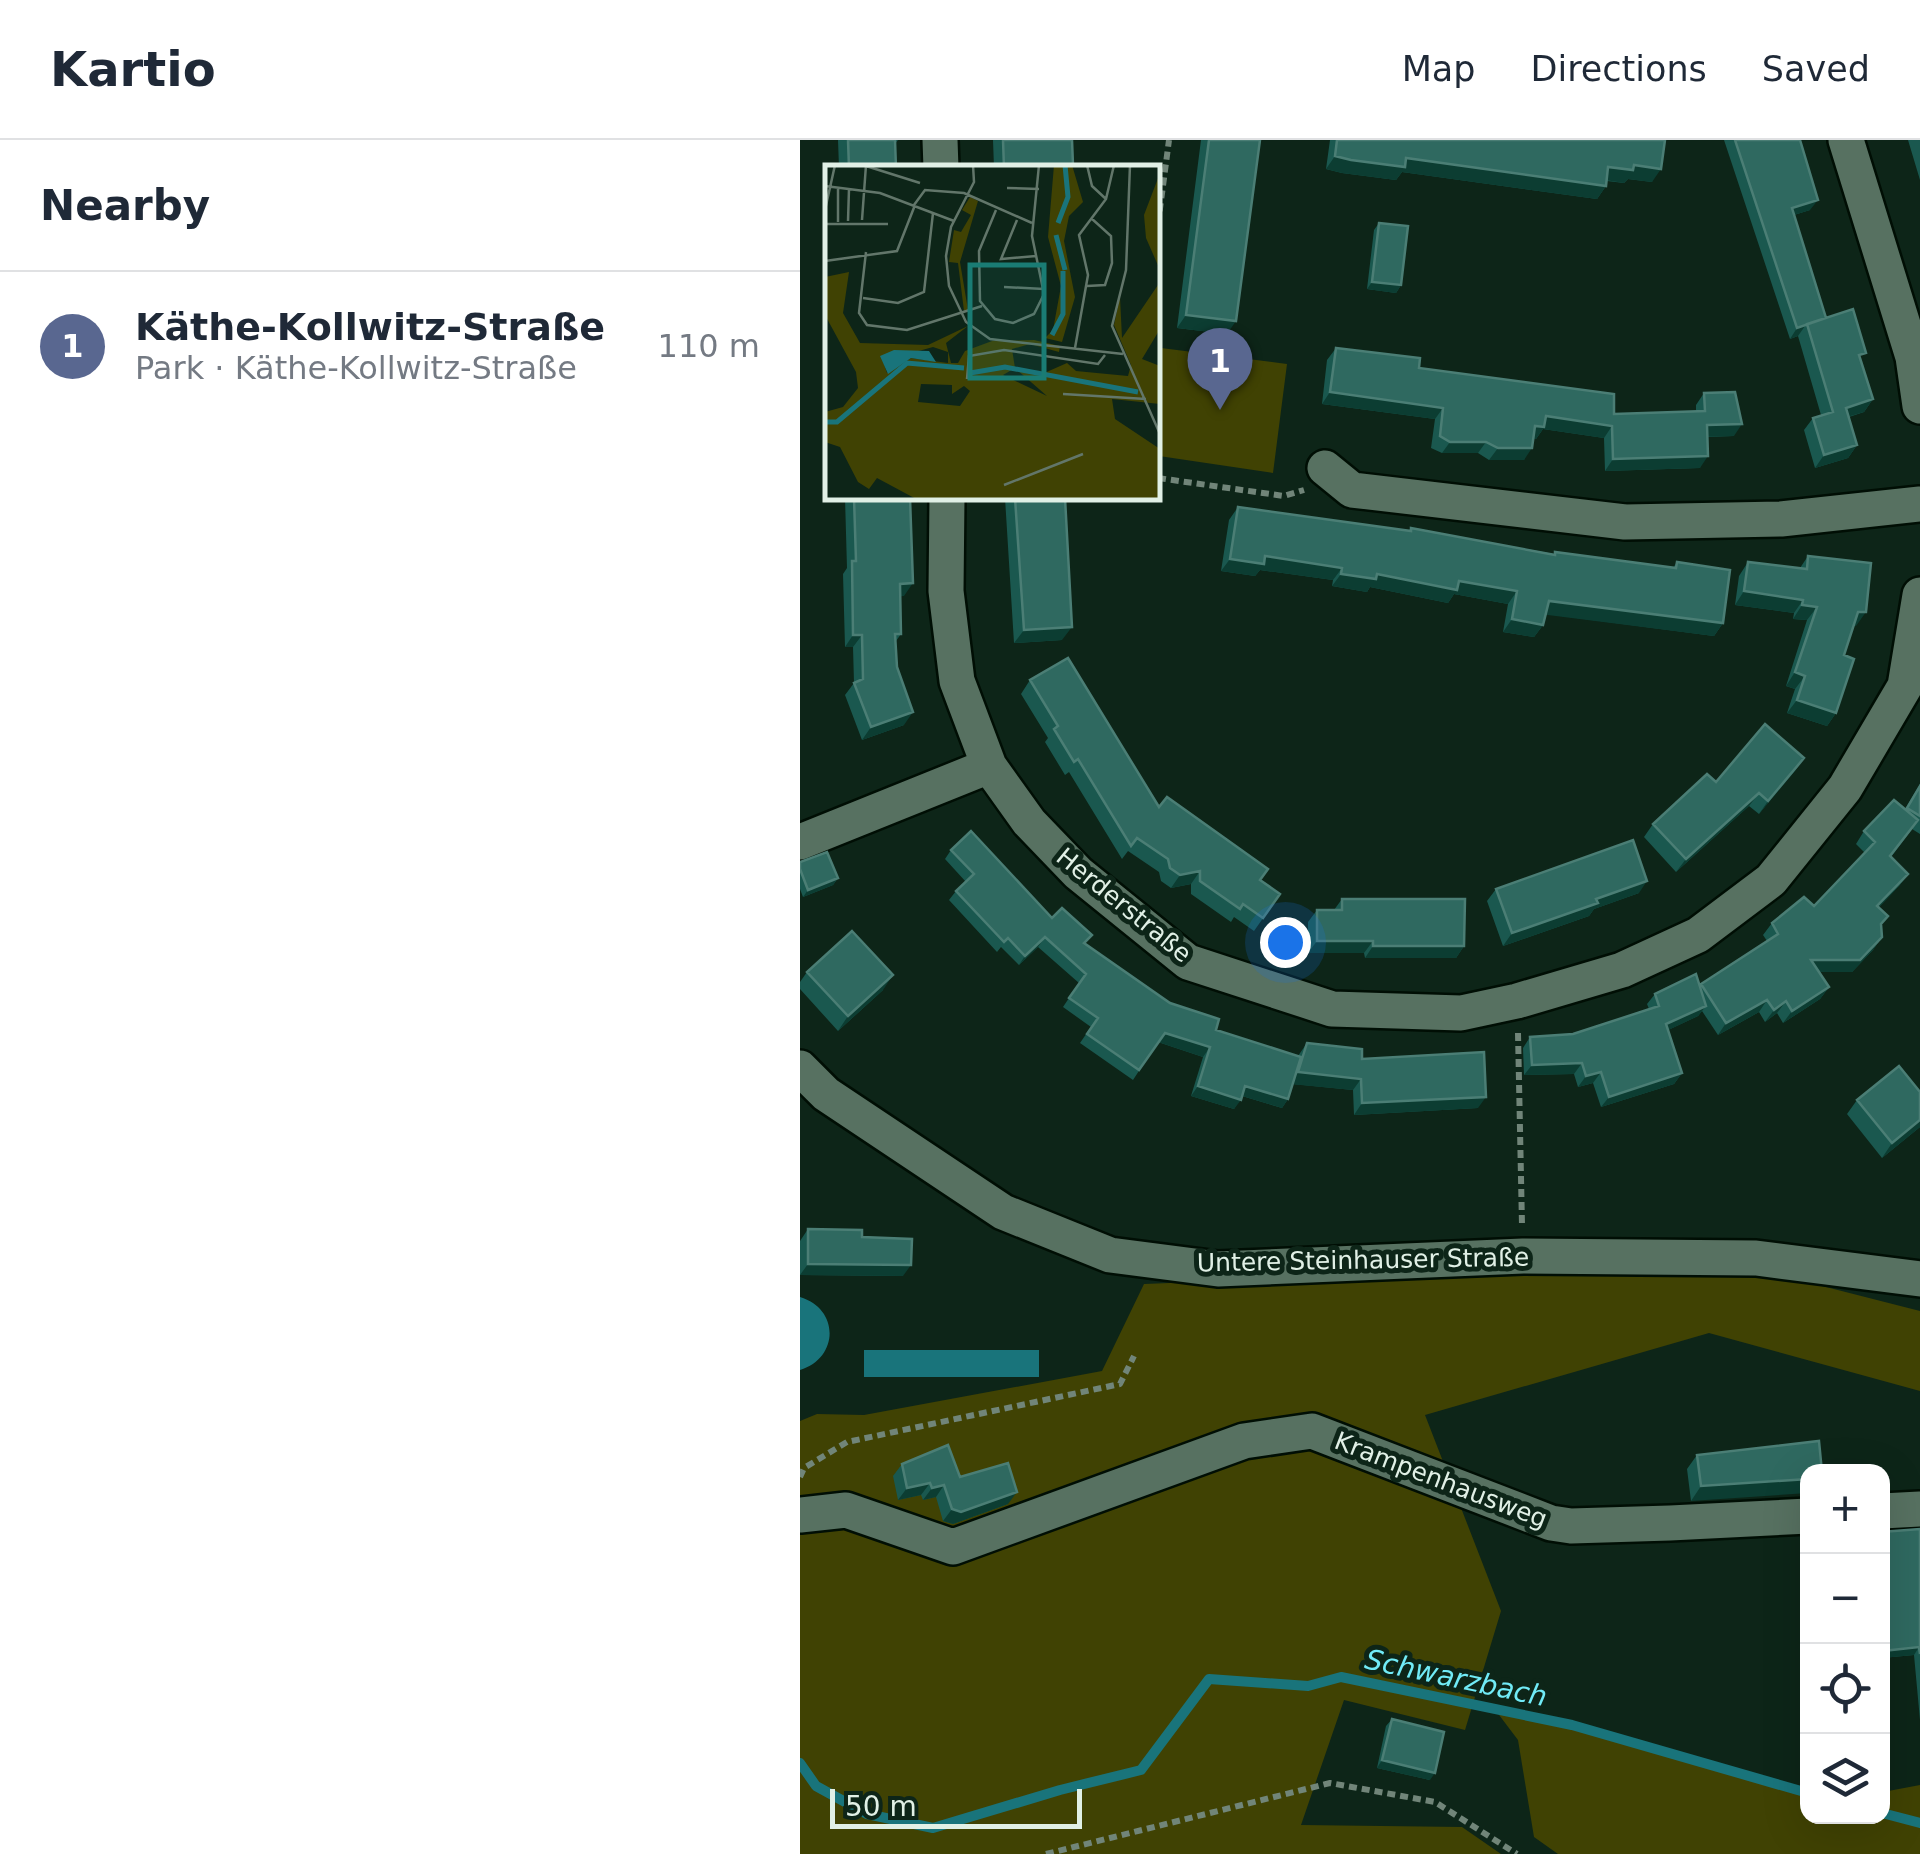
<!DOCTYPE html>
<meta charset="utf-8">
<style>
:root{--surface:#fff;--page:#f6f6f7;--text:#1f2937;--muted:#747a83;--line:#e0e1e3;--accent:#596790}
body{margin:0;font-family:"DejaVu Sans",sans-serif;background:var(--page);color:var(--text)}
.controls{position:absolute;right:30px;bottom:30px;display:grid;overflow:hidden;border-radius:20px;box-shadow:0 10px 40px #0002}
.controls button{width:90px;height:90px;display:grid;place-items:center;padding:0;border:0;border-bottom:2px solid var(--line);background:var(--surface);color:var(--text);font:50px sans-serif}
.scale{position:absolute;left:30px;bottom:25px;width:252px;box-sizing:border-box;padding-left:10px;border:5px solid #e1f0e6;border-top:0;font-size:28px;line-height:35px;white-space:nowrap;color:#e1f0e6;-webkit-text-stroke:8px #0d2518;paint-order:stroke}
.you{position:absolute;left:485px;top:802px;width:35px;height:35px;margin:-25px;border:8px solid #fff;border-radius:50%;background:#1a73e8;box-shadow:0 0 0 15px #1a73e833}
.badge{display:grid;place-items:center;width:65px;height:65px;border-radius:50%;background:var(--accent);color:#fff;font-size:32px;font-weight:700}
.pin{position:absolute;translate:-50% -82px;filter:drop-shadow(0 2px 5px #0008)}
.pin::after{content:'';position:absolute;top:52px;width:35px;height:30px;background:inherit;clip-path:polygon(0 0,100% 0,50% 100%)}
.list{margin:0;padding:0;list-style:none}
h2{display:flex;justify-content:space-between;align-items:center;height:130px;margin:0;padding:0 40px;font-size:42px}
h2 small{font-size:32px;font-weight:400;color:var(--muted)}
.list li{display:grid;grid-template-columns:65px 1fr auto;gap:30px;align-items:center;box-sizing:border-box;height:150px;padding:0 40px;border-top:2px solid var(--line)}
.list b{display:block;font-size:38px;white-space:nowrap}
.list p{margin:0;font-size:32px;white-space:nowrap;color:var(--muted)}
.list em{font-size:32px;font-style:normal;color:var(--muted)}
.icon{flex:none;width:55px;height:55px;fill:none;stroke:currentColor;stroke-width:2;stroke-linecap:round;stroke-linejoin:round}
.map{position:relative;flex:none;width:1120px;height:1714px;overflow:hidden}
header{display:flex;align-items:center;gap:60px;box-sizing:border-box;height:140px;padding:0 50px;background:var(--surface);border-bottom:2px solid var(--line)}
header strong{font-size:48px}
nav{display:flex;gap:55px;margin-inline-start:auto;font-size:35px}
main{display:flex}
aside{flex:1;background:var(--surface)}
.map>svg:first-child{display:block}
.green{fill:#404203}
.water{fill:#19747b}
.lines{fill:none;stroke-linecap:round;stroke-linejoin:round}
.stream{stroke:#19747b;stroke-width:10}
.street-casing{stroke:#000e04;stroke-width:40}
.path{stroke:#718579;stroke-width:6;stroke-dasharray:8 5;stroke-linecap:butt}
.street{stroke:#577161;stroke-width:35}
.wall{fill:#1a584f}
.shaded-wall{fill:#0c3d32}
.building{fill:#2f6960;stroke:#4b7e75;stroke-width:2.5}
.labels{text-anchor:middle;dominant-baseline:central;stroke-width:10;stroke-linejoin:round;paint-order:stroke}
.street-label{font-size:25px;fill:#e1f0e6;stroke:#0d2518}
.water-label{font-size:28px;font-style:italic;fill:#71ebf7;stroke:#0d2518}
.inset-river{fill:none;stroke:#19747b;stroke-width:5}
.inset-road{fill:none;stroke:#62766a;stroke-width:2.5}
.view{fill:#1a7c74;fill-opacity:0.15;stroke:#1a7c74;stroke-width:5}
.inset-edge{fill:none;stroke:#e1f0e6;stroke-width:5}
</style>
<header>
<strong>Kartio</strong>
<nav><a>Map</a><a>Directions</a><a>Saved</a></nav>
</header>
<main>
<aside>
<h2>Nearby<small></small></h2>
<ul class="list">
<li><span class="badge">1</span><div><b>Käthe-Kollwitz-Straße</b><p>Park · Käthe-Kollwitz-Straße</p></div><em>110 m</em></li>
</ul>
</aside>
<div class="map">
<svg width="1120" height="1714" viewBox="0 0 1120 1714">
<rect width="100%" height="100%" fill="#0d2518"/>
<path class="green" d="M361,208L487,224L473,333L359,316Z
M669,1131L975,1134L1120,1171V1251L909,1193L625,1275L701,1471L665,1590L544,1560L501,1685L662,1687L701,1714H0V1281L17,1274L64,1275L302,1231L344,1144Z
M690,1563L988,1649L1007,1650L1008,1676H1082L1083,1652L1120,1645V1714H758L734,1697L718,1600Z"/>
<path class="water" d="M0,1157C40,1169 39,1218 0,1230Z
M64,1210H239V1237H64Z"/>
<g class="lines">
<path class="stream" d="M0,1623L16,1646L67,1674L133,1688L260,1650L341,1630L409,1539L508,1546L541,1537L772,1585L1008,1653
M1082,1673L1120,1683"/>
<g class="street-casing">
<path id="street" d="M140,0L141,28
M1046,0L1113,217L1120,266
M525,328L552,350L825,382L981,379L1120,364
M147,358L146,451L157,541L189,626L229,682L278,733L388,822L532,869L661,873L717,861L822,830L898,795L971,740L1045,648L1105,546L1120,455
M0,702L189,626
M0,928L26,954L203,1072L310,1115L418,1129L723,1116L956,1118L1120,1139
M1082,1371L1120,1369
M0,1375L46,1370L153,1407L444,1301L512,1291L751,1383L771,1386L870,1383L1008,1376"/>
</g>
<path class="path" d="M358,84L369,0
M358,338L484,356L504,350
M718,893L722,1085
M0,1337L4,1328L47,1302L320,1244L334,1216
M246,1714L530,1643L635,1662L717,1714"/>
<use href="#street" class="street"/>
</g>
<path class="wall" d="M38,0H98L95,4L96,28H39Z
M193,0H272L271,28H194Z
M401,0H460L427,194L377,188Z
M530,0H865L852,42L828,39L824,43L807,41L806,46L797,59L602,32L596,40L542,33L526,29Z
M924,0H1000L1010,70L994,75L1026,178L1061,220L1073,259L1064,272L1049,277L1057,305L1048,318L1015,328L1004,290L1013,278L1021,275L998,196L990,199Z
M1108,0H1120V40Z
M579,83L601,145L596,153L567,149L574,90Z
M536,208L814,274L896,271V265L904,253L934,296L907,297L900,328L805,331L804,298L743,289L736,299L733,298L724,320H689L678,313H642L631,308L635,279L522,264L527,220Z
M45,358H114L110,363L104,456H100L101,494L96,501L97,527L104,585L62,600L45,555L54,543L53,507H45L43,434L47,428Z
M205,358H265L262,500L214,503Z
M438,367L609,391L611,388L754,414L755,412L873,428L877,422L923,483L914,496L746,474L743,485L734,497L703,492L708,464L654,454L648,463L570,447L567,452L532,446L533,440L460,430L455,436L421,431L429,380Z
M1008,416L1056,486H1054L1044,515L1036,573L1027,586L987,573L995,549L986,546L1007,480L993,479L994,473L935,465L939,436L948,422L1000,428Z
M230,540L359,667L480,754L454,791L434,777L431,782L391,754V744L371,748L361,741L359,732L328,711L322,719L269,632L265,635L245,602L248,598L221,554Z
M1004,618L959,674L949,666L876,732L844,697L853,684L916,642Z
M1120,644V694L1112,689L1091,717L1108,734L1099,746L1079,767L1082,797L1073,810L1052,832H1019L1029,847L1020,859L983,883L977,873L965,882L959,872L918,895L902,871L898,876L868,890L882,933L874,944L801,967L793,943L778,947L774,934L724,935L723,908L730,897L773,894L849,869L847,864L855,854L900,846L967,801L963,795L972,783L1014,766L1065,713L1056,704L1064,691L1105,669Z
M151,710L252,778L285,804L370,863L416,890L498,916L507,903L562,919L678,968L554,975L553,950L493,944L488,959L482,968L442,956L434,969L391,956L403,917L358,902L333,940L280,903L291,887L263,867L279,843L238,807L219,825L201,807L197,812L149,760L156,751L166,742L145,719Z
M0,722L38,738L33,745L3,757L0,749Z
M696,749L839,753L794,769L789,776L703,806L687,761Z
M542,759L664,806L656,818H565L564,813H508V782L517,770H534Z
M7,832L83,850L38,891L0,849V842Z
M1120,952V987L1082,1018L1047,974L1057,960Z
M8,1089L62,1097L103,1136L0,1135V1101Z
M1019,1301L891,1361L887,1329L897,1315Z
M102,1324L160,1337L208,1364L153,1384L143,1381L136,1357L123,1360L121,1355L98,1360L93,1336Z
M1120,1389V1580L1114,1515L1082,1518V1392Z
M1008,1399V1458L1003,1406Z
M592,1579L630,1640L577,1628L586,1586Z"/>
<path class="shaded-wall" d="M535,16L606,18L806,46L797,59L602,32L596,40L542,33L526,29Z
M834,25L861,29L852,42L828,39L824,43L799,39L808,27Z
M1018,60L1010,70L984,78L992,68Z
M572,142L601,145L596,153L567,149Z
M386,175L436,181L427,194L377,188Z
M1005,186L998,196L990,199L997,188Z
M530,252L643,268L635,279L522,264Z
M1073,259L1064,272L1037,280L1046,268Z
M746,276L812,286L804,298L743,289L736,299L727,298L735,286Z
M942,284L934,296L899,297L907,285Z
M650,302H686L678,313H642Z
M1057,305L1048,318L1015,328L1024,315Z
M698,308H732L724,320H689Z
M908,316L900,328L805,331L813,319Z
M465,416L542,428L533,440L460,430L455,436L421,431L430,419Z
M541,434H577L659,441L717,451L708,464L654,454L648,463L570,447L567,452L532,446Z
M113,443L104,456L91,457L100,444Z
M944,451L1003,460L994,473L935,465Z
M749,461L923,483L914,496L740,474Z
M1002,465L1017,467L1007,480L993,479Z
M1058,472H1066L1056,486L1049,485Z
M712,479L743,485L734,497L703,492Z
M272,487L262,500L214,503L224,490Z
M53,495H62L53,507H45Z
M995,532L1005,536L995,549L986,546Z
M997,560L1036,573L1027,586L987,573Z
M113,572L104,585L62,600L71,587Z
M1004,618L995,631L959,674L968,661Z
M959,653L949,666L876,732L886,719Z
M400,731L391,744L371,748L380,735Z
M1108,734L1099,746L1069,778L1077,766Z
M38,738L33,745L3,757L8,750Z
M847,741L839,753L794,769L789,776L703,806L712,793L796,759Z
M245,797L238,807L219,825L225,816Z
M1082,797L1073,810L1052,832H1002L1011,820Z
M517,801H573L564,813H508Z
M573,806H664L656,818H565Z
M93,835L83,850L38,891L48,876Z
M1029,847L1020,859L983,883L992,871Z
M967,860L959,872L918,895L926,883Z
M986,861L977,873L965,882L974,870Z
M906,866L898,876L858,895L866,884Z
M365,893L410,907L403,917L358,902Z
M782,923L774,934L724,935L732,925Z
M498,932L561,939L553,950L490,944Z
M801,932L793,943L778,947L786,936Z
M882,933L874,944L801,967L809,957Z
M398,946L441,960L434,969L391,956Z
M445,946L488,959L482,968L439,955Z
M686,957L678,968L554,975L562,963Z
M1120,980V987L1082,1018L1092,1003Z
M8,1124L111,1125L103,1136L0,1135Z
M1008,1339V1353L891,1361L901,1346Z
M130,1343L121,1355L98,1360L107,1348Z
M144,1345L136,1357L123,1360L132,1348Z
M217,1352L208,1364L153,1384L143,1381L152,1369Z
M1119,1507L1114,1515L1082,1518V1511Z
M582,1620L635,1633L630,1640L577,1628Z"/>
<path class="building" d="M48,0H95L96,28H49Z
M203,0H272L273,25L255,26V28H204Z
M409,0H460L436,181L386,175Z
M537,0H865L861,29L834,25L833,30L808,27L806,46L606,18L605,27L551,20L535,16Z
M935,0H1000L1018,60L992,68L1026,178L997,188Z
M579,83L608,86L601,145L572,142Z
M1053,169L1066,213L1059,215L1073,259L1046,268L1057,305L1024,315L1013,278L1033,272L1007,184Z
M536,208L620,218L619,228L814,254V274L905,271L904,253L935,252L942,284L907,285L908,316L813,319L812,286L746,276L744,287L735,286L732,308H698L686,302H650L640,296L643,268L530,252Z
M54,358H110L113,443L100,444L101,494H95L97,527L113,572L71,587L54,543L63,539L62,495H53L52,421H56Z
M215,358H265L272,487L224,490Z
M438,367L611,391V388L755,415V412L876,428L877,422L930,430L923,483L749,461L743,485L712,479L717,451L659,441L657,450L577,434L576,439L541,434L542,428L465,416L464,424L430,419Z
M1008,416L1071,423L1066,472H1058L1044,515L1054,519L1036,573L997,560L1005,536L995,532L1017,467L1002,465L1003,460L944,451L948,422L1007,429Z
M268,518L359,667L367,657L468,729L460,740L480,754L463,778L443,764L440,769L400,741V731L380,735L370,728L368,719L337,698L331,706L278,619L274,622L254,589L258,586L230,540Z
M965,584L1004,618L968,661L959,653L886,719L853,684L907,634L916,642Z
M1120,646V676L1107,668Z
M1094,660L1118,680L1090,716L1108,734L1077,766L1088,776L1081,784L1082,797L1060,820H1011L1029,847L992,871L986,861L974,870L967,860L926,883L901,844L978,794L972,783L1004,757L1014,766L1075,702L1064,691Z
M171,691L252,778L262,768L292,795L284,803L370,863L419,879L416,890L501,917L488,959L445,946L441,960L398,946L410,907L365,893L339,930L287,894L298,878L269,858L286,834L245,797L225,816L208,798L204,802L156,751L174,734L151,710Z
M833,700L847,741L796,759L798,763L712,793L696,749Z
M27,712L38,738L8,750L0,729V722Z
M542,759H665L664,806H573V801H517V770H542Z
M52,791L93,835L48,876L7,832Z
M896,834L906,866L866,884L882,933L809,957L801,932L786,936L782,923L732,925L730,897L773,894L859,866L855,854Z
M507,903L562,909V919L684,912L686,957L562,963L561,939L498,932Z
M1099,926L1120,952V980L1092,1003L1057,960Z
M8,1089L62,1090V1097L112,1099L111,1125L8,1124Z
M1019,1301L1022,1332H1008V1339L901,1346L897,1315Z
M148,1305L160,1337L208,1323L217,1352L161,1372L152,1369L144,1345L132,1348L130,1343L107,1348L102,1324Z
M1120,1389V1514L1119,1507L1082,1511V1392Z
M592,1579L644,1592L635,1633L582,1620Z"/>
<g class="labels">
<g class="street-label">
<text transform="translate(324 765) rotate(39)">Herderstraße</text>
<text transform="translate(563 1120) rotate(-1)">Untere Steinhauser Straße</text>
<text transform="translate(641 1340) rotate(21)">Krampenhausweg</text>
</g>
<g class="water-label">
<text transform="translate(656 1538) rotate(12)">Schwarzbach</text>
</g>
</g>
<g transform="translate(25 25)">
<rect width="335" height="335" fill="#0d2518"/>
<path d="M229,0H247L258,37L244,51L239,76L250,132L237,177L220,173L228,165L236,121L223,72ZM335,8V105L321,73L319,50ZM145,32L153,36L135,97L143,145L139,146L133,98L124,97L129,65L136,67L146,50L137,45ZM24,107L18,148L35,178L103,180L143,161L121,178L126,198H133L140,186L167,176L209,175L235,181L234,187L205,179L187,184L190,203L178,210L222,231L190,203L217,209L242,198L251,206L303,211L306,200L289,160L295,132L297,173L335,117V164L317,194L335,201V239L287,234L290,254L335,284V335H93L52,313L44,324L33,317L15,282L0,277V247L18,242L33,223L31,207L0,150V112ZM108,182L123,187V198L86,193L62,208L58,196ZM127,220V229L139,221L145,226L135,241L93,237L96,219Z" fill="#404203" fill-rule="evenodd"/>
<path d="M69,185L104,186L111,197L86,193L63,209L55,191Z" fill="#19747b"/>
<path class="inset-river" d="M233,58L243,32L240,0M231,70L240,105M227,170L238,149V106M145,208L180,202L313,227M0,257H12L82,198L139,203"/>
<path class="inset-road" d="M148,0L149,17L126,62L121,91L124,121L141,157L165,174L298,189M262,0L267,21L281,34M305,0L301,105L287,161L335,269M41,1L95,18M0,21L55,28L129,56M182,23L214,24M89,40L100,25L139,28L207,58M0,45L10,0M171,45L154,86L155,136L170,154L188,158L209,149L219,129L207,71L214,0M37,55L41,0M192,55L176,94L211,91M23,56L24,24M13,57V23M0,59H63M41,87L34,148L42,160L82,165L157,141M0,96L72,86L90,40M262,121L280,120L287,98L286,71L266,53M179,122L219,124M38,133L73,138L99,127L108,48M250,183L263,110L254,70L281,34L289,0M142,214L144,191L179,185L273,199L280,190M238,229L321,234M179,320L258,289"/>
<path class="view" d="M145,100H219V213H145Z"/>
<rect width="335" height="335" class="inset-edge"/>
</g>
</svg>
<div class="controls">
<button>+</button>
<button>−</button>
<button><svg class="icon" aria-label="locate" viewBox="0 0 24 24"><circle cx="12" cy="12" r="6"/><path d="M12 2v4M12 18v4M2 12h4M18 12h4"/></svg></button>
<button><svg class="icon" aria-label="layers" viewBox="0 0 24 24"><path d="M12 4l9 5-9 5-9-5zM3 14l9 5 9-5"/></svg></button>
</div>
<div class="scale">50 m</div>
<div class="you"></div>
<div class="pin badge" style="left:420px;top:270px">1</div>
</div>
</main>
